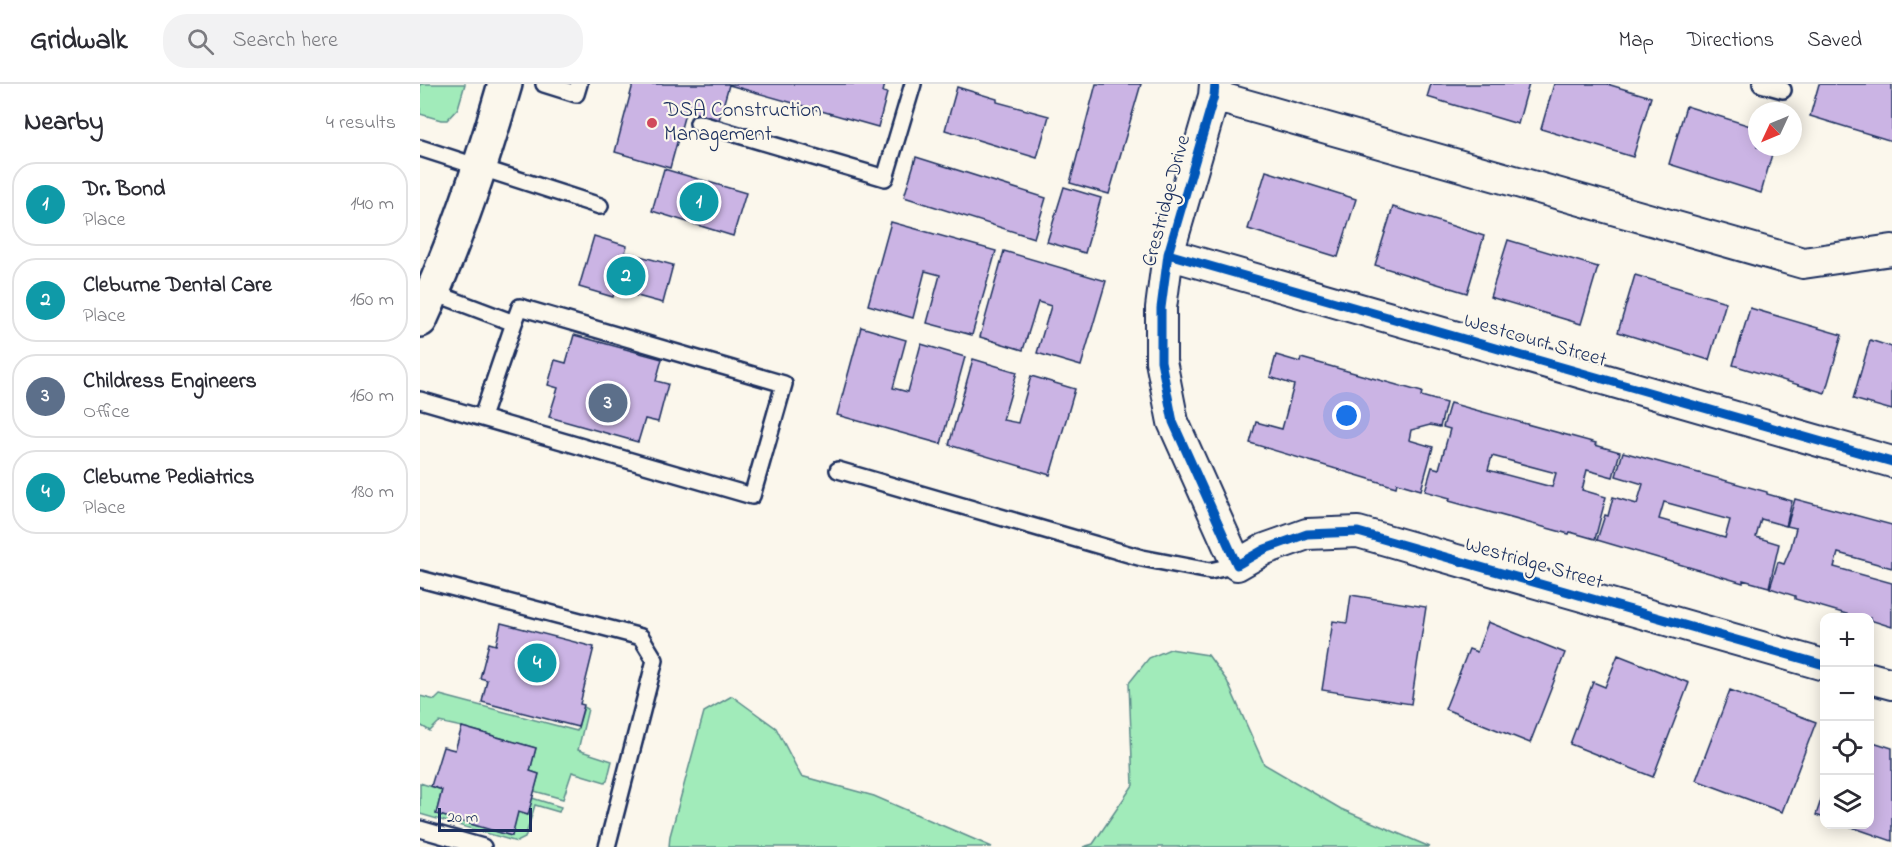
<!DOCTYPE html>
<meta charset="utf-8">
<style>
:root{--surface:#fff;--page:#f2f2f3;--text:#2b2b33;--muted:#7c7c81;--line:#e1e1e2;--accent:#7c3aed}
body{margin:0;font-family:"Indie Flower",sans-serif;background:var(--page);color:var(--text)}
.controls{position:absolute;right:18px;bottom:18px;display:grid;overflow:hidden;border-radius:12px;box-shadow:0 3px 15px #0003}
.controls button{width:54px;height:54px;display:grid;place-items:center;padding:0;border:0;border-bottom:2px solid var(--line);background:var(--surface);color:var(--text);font:30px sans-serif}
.compass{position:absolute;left:1328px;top:18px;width:54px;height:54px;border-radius:50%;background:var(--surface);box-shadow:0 3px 15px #0003;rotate:226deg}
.scale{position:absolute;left:18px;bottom:15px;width:94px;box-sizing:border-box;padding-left:6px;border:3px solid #1b2f5e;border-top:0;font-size:16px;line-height:21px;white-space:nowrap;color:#1b2f5e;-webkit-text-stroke:4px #fbf7ec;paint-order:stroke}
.you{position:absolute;left:927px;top:332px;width:21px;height:21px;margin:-15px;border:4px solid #fff;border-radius:50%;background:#1a73e8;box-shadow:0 0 0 9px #1a73e833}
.badge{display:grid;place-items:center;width:39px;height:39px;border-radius:50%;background:var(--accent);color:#fff;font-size:20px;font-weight:700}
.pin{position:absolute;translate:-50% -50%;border:3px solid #fff;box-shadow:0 2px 6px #0006}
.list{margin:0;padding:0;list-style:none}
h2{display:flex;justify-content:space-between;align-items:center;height:78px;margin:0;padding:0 24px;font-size:26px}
h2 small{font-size:20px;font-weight:400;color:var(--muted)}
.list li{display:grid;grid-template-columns:39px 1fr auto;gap:18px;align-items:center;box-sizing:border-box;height:84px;margin:0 12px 12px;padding:0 12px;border:2px solid var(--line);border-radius:24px}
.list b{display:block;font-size:22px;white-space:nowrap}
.list p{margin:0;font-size:20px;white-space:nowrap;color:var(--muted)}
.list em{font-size:20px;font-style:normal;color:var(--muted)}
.icon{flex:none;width:33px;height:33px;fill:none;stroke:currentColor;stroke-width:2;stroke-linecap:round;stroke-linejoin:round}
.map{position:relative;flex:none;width:1472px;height:763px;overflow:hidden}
header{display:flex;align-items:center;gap:36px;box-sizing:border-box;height:84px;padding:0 30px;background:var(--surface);border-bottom:2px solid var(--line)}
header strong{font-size:28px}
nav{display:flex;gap:33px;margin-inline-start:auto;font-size:21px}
.search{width:420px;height:54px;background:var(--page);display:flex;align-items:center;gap:15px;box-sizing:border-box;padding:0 21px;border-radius:24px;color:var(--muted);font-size:22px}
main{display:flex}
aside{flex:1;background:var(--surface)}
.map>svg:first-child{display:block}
.green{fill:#a1ebba;stroke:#5e8d8c;stroke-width:1.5}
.building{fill:#cbb4e4;stroke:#1b2f5e;stroke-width:1.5;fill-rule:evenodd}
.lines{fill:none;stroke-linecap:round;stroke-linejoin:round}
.lane-casing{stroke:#1b2f5e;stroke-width:20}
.street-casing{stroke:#1b2f5e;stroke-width:34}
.secondary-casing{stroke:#1b2f5e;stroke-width:38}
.lane{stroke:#fbf7ec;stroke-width:15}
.street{stroke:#fbf7ec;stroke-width:30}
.secondary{stroke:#fbf7ec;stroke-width:33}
.cycleway-casing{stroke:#fbf7ec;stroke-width:13}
.cycleway{stroke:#0057b8;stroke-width:9}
.poi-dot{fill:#d1495b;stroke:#fbf7ec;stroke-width:2}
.labels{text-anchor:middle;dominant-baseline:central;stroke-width:4.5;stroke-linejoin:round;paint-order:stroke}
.poi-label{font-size:21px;fill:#1b2f5e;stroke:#fbf7ec;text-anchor:start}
.street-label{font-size:21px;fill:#1b2f5e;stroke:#fbf7ec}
</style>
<header>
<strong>Gridwalk</strong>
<div class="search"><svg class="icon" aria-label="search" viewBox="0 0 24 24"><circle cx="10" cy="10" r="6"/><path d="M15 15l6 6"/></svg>Search here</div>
<nav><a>Map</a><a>Directions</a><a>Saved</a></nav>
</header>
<main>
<aside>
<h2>Nearby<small>4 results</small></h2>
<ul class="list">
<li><span class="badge" style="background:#0f9aa8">1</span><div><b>Dr. Bond</b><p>Place</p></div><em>140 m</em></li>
<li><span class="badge" style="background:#0f9aa8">2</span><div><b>Cleburne Dental Care</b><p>Place</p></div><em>160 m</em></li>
<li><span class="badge" style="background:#5c6f8a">3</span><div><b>Childress Engineers</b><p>Office</p></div><em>160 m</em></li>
<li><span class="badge" style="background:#0f9aa8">4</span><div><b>Cleburne Pediatrics</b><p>Place</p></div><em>180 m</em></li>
</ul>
</aside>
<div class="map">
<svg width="1472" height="763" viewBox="0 0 1472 763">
<rect width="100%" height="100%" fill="#fbf7ec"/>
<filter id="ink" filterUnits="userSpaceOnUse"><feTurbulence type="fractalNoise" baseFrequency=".0167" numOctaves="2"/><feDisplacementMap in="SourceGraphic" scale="12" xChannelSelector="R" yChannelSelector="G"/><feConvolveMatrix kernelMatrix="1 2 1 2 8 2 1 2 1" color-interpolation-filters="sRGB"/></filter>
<g filter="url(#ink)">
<path class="green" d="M0,0H45L38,24L27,36H21L0,30Z
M750,565L788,571L807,597L844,680L921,725L1010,763H663L673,760L713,701L709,599L729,574Z
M20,611L157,647L164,623L168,625L158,666L192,677L187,697L185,698L152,688L143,715L114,707L119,690L110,687L116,664L42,643L19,638L10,647L0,641V612L15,616Z
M312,612L356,644L381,692L454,712L572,763H249L250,752L284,628Z
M0,699L22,706L16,730L91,752L98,728L108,731L112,714L141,723L139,728L115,721L105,754L97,758L0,730Z"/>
<path class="building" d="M213,0H465L463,8L467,9L458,43L309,1L299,36L266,26L250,84L195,68Z
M676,0H721L689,110L650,99Z
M1011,0H1109L1098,40L1007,13Z
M1134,0H1187L1231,13L1213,73L1121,45Z
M1399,0H1472V57L1390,32Z
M537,3L577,15V18L629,32L617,74L525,46Z
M1266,22L1337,44V63H1354L1341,109L1249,80Z
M496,73L626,114L614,154L484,113Z
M244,85L326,109L313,152L232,127Z
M846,87L936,115L918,173L828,145Z
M644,103L681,114L665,169L627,158Z
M973,123L1064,152L1047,209L955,181Z
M471,138L576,167L552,251L507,239L520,191L505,187L493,234L448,221Z
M174,152L207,162L205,168L253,181L243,219L195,206L193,213L159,203Z
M1088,156L1178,183L1161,240L1070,213Z
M584,167L686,197L661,282L617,269L631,222L618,218L603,266L560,253Z
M1215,191L1306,218L1289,276L1198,248Z
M1330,224L1422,251L1405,309L1313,281Z
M441,243L486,256L473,304L488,308L501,260L545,273L521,360L417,331Z
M154,251L242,275L236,297L248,300L238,338L225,335L218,358L129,333L138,304L128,301L135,276L146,279Z
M1450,256L1472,263V326L1433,315Z
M856,271L880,278L881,274L1002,308L1001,312L1026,319L1020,343L1010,341L991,346L989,356L1013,363L1001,406L977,399L976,403L830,359L836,338L862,345L874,301L850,293Z
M553,275L597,288L583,336L598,339L611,292L655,305L630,391L529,361Z
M1030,319L1176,359L1175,361L1200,368L1193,393L1167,386L1162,406L1186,413L1175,455L1150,448L1149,450L1029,417L1030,414L1005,407L1012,383L1019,385L1030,345L1023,343ZM1072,372L1136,389L1132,403L1068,386Z
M1203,368L1347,408V410L1372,417L1366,442L1341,435L1336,453L1359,460L1349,503L1323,496V499L1177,456L1185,431L1188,432L1193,413L1217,420L1223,400L1196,392ZM1244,418L1310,436L1305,454L1239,435Z
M1375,415L1472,441V484L1418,469L1414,483L1472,499V543L1450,536V534H1440L1375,515V512L1350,504L1358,478L1364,480L1371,463L1376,444L1367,442Z
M931,511L1006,523L991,620L902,606L913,537L927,539Z
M1068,538L1145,569L1110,659L1025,625L1049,565L1057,568Z
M81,539L174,563L160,620L164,621L158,643L62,618L67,596L60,594L69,559L76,561Z
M1198,571L1269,599L1233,693L1150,660L1173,598L1185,603Z
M1310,606L1396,638L1362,728L1276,696Z
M42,643L116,664L110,687L119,690L108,731L98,728L92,752L16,730L22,706L11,702L23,663L35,666Z
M1450,657L1472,664V757L1423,740H1450Z
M1404,707V734L1396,731Z"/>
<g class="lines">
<g class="lane-casing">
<path id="lane" d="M124,0L156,10L159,0
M1341,0L1363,6
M278,39L465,94L493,0
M0,64L180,122
M0,316L332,412L364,300L100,223L94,239L12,208
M62,333L94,239
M418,386L722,474L790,487L817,481
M0,495L221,553L235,576L187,763
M0,745L63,763"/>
</g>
<g class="street-casing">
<path id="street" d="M795,0L794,12L748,170L741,224V277L753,338L817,481L845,465L887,450L938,448L1404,581
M794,12L1383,179L1472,166
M748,170L1472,378
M1450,594L1472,600"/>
</g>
<g class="secondary-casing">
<path id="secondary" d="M0,236C35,160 62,80 85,0"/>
</g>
<use href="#lane" class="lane"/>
<use href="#street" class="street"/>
<use href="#secondary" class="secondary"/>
<g class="cycleway-casing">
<path id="cycleway" d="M795,0L794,12L748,170L741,224V277L753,338L817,481L845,465L887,450L938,448L1404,581
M748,170L1472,378"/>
</g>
<use href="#cycleway" class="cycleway"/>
</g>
</g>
<circle class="poi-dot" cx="232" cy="39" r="6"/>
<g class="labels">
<g class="poi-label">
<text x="244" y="27">DSA Construction<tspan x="244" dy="24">Management</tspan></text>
</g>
<g class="street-label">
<text transform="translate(747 117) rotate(-75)">Crestridge Drive</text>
<text transform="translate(1115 257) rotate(16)">Westcourt Street</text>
<text transform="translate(1114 480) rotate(16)">Westridge Street</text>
</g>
</g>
</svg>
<div class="controls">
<button>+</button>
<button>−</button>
<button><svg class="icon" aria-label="locate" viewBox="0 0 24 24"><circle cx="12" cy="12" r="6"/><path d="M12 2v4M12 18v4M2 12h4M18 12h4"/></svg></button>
<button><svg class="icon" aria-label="layers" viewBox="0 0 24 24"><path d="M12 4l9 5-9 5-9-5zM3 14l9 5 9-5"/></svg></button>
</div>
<svg class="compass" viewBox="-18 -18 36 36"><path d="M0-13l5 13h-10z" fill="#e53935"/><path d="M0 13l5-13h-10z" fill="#7c7c81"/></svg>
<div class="scale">20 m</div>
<div class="you"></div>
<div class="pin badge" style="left:279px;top:118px;background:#0f9aa8">1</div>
<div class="pin badge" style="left:206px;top:192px;background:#0f9aa8">2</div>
<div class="pin badge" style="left:188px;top:319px;background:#5c6f8a">3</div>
<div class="pin badge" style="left:117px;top:579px;background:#0f9aa8">4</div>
</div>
</main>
